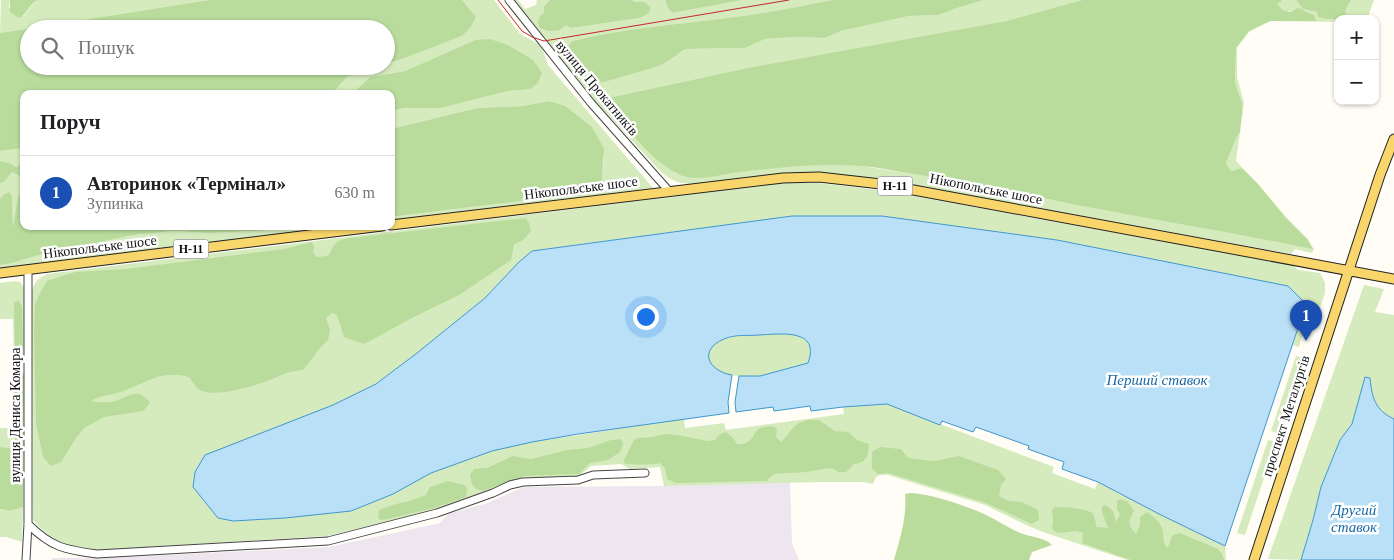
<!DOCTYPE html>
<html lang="uk">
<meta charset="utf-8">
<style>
:root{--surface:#fff;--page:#f6f6f6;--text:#202124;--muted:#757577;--line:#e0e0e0;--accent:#b45309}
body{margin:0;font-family:"Times New Roman",serif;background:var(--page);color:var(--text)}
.controls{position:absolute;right:15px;top:15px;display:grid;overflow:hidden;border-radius:10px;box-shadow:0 1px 4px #0004}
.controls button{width:45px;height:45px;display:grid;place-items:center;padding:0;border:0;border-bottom:1px solid var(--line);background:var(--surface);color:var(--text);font:25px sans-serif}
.you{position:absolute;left:645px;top:316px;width:18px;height:18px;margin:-12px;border:4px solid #fff;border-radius:50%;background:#1a73e8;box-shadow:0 0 0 8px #1a73e833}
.badge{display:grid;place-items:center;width:32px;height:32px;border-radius:50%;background:var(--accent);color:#fff;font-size:16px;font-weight:700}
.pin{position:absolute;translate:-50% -41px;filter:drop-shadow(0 1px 2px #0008)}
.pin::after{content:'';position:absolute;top:26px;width:18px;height:15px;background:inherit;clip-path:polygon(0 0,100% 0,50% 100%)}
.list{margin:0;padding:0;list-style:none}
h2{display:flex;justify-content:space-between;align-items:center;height:65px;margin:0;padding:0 20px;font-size:21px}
h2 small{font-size:16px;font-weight:400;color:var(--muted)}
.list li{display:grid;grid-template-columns:32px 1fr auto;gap:15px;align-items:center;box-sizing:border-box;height:75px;padding:0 20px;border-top:1px solid var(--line)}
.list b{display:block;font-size:19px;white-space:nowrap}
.list p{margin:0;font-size:16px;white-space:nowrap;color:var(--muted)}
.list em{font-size:16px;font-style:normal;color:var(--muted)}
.icon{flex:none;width:28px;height:28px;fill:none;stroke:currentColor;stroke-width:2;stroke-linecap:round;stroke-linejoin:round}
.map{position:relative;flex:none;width:1394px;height:560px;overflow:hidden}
.search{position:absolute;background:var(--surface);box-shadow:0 1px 4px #0004;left:20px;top:20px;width:375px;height:55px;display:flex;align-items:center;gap:12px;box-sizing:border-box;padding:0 18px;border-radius:28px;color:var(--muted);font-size:19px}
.panel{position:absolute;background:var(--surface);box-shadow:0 1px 4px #0004;left:20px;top:90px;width:375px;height:140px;border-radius:10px}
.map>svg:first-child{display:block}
.industrial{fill:#eee6ef}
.green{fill:#d5ebbd}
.forest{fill:#b9dc9c}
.water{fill:#b9e0f7;stroke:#3f96cf}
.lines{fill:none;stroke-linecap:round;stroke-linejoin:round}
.minor-casing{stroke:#444;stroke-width:9}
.major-casing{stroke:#222;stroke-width:11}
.minor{stroke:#fff;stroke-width:7}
.major{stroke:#f9d66b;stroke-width:9}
.tram{stroke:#c4262e;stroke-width:1}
.labels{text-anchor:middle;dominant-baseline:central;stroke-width:5;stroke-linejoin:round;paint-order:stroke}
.shield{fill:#fff;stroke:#585858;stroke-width:1}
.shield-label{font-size:12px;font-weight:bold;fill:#111}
.street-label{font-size:14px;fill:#111;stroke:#fff}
.water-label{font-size:15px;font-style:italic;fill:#1768a6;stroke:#fff}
</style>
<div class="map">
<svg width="1394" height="560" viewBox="0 0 1394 560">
<rect width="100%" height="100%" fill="#fffdf5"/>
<path class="industrial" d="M790,482L792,543L799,560H52V558H107L329,547L440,523L449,513L485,504L524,487L664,486Z"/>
<path class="green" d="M1,0H10L9,7L24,16L34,2L38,0H209L0,33Z
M462,0H494L520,34L541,45L548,65L653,188L391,220V217L464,208L600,188L602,179L604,157L549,101L523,106L477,108L391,129V111L405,108H441L508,91L530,89L475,40L405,71L370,77L357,89L350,94H332L347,77L378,66H386V64L405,58L462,36L476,17Z
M513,0H518L525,9L536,5L537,0H550L544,6L566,25L571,28L640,18L648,14L631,0H666L665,2L672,13L743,0H833C801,6 768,13 735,17C681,24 625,28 572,41V61L594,81L674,57L685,49L745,48L765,39L797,37L825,38L841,31L909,16L939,15L954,9L984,0H1082L1006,21L747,68L608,98L639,142L664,165L677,174L706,177L737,172L787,166L825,164L862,166L951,180L1076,205L1313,248L1307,239L1286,218L1259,185L1244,170L1241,168L1231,171L1226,163L1235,141L1240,132L1242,113V103L1235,82L1236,48L1249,31L1270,21H1315L1314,15C1310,13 1306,10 1302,10C1291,7 1288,18 1277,4L1281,2V0H1296L1303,9L1317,12L1327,19L1338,20V22L1271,21L1249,32L1237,48V77L1244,103L1236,161L1259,185L1286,217L1308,239L1314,249L1312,253L1295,249L1291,254L882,180L819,173L781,174L697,184C681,184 674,182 662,173L594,100Z
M1351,0H1374L1367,19H1342L1344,18L1345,11Z
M24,148V162L16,167L10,163L0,161V151Z
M12,172L21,177H24V192L18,196L13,232L12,196L3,195L0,199V183L4,182Z
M784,183H818L880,190L1293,265L1298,270L1320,273L1325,283V293L1310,337L1302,336L1299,347L1293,345L1300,322L1304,302L1057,240L882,216H792L544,249L532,251L519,262L485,298L417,353L376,384L333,405L195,472L193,487L218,518L233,521L285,518L351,511L393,494L431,473L492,451L532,442L684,419L685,428L724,423L726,430L844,414L843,407L887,404L1054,467L1052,473L1095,489L1098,482L1161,515L1225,546L1226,560H1127L1043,532L1026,525L985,505L888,475H880L876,477L873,484L863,482H822L664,486L660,467L630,469L621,464L591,466L579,476L524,478L435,510L327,536L98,550C68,546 53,543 33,520L32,289L37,280L47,274Z
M286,226H344L0,269V265L8,264L43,254L134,235L174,231L210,233L275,230Z
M15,281L20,282L24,287L25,358L19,363H14L13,319H0V283Z
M1364,285L1384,289L1375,312L1394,315V419C1375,410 1372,398 1370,379L1365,377L1352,424L1340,440L1321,487L1313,520L1301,560L1268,559Z
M775,334C796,334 818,335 808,363C785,369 762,379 737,376C726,375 717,372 711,363C708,358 707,354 710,349C721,332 758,336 775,334Z
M1296,356L1304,358L1279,434L1271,431Z
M0,428H15V448L0,447Z
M1268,440L1276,442L1245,535L1237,533Z
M23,507L22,542L6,537H0V509L10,511Z"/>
<path class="forest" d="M10,0H38C29,3 28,14 19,18L10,12Z
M209,0H462L476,17L470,28L462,36L405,58L386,64V29H29V66H378L347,77L332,94H24V148L0,151V33Z
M550,0H631L635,2H645L651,8L648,14L640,18L571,28L566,25L560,30L549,31L540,28L538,22L540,16L544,13V6Z
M666,0H743L672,13L668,8L665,1Z
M833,0H984L954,9L939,15L909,16L841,31L825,38L797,37L765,39L745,48L685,49L674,57L659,66L604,82L594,81L572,61L566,51L572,41C625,28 681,24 735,17C768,13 801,6 833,0Z
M1082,0H1281V2L1277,4L1283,10L1290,12L1298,8L1301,9L1314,15L1316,20L1315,21H1270L1249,31L1236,48L1235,82L1242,103V113L1240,132L1235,141L1226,163L1231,171L1241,168L1244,170L1259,185L1286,218L1307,239L1313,249C1234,233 1155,220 1076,205C1021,194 967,182 913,174C895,171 878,167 860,166C820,163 780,167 740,172C723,174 705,180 687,177C659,171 626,127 607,105L606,101L608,98L747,68L1006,21Z
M1296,0H1351L1345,11L1346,15L1344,18L1338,19V20L1327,19L1318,17L1317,12L1303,9Z
M490,39L508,45L533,60L542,73L538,83L530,89L508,91L441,108H405L391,111V94H350L357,89L370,77L405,71L475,40Z
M549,101L565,106L592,127L604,149L602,179L600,188L593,192L391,217V129L477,108L523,106Z
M0,161L10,163L16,167L24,162V177H21L12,172L4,182L0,183Z
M9,192L12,196L13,228L18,196L24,192V226H94L93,229L102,230L103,226H286L275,230L210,233L174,231L134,235L43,254L8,264L0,265V199L3,195Z
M526,218L529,223L531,231L523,240L514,244L511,260L459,295L414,317L364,344L344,337L337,315L332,313L326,318L330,330L328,340L321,347L303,370C287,371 281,376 267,381C251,387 218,397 202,391C196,389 193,382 189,377C157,369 146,385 117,393C106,396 101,395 91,401C97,402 105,403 111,402C127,400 136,384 150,403L143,411L104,417L84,428L76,438L61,462L51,466L43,457L36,424L34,332L35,304L40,293L47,281L75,272L126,269L284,249L312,242L314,247L313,252L317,257C334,256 327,254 335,244C341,238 351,238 359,237Z
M19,301L22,307L23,350L19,353L15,350L14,302Z
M14,370H19L23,373L24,376L23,507L10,511L0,509V447L15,448Z
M808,420H819L835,431L848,432L857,440L869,444C868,455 867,463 854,464L846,472H838L834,469L829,468L807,472L774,474L768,479L767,481L676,483L667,479L665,468L660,463C654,465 629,465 624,463V460L634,440L638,438L653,437L665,434L677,435L708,441L715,440L719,435L726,432L733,438L737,444C757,446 750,428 765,427C770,426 773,426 777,428L776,437L781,442C792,432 792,423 808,420Z
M621,439L623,445L620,452L608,460L590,463L579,474L524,476L483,491L476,489L472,484L470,475L474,469L487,468L513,456L531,459L567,450L588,448L611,440Z
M880,447L901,449L908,458L934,461L959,456L998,470L1006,479L1001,485L999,496L1009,501L1022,502L1038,510L1039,520L1032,524L986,503L888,473L878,474L872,469C871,462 873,457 872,452Z
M448,481L464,485L467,488L466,497L434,508L388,519L380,520L378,518L379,510L392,505L410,501L426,495L430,487Z
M911,493C931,494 963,505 982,513C995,519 1007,527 1020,533C1030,537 1044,537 1052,545L1032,552L1029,560H894C900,538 907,518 905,494Z
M1120,499L1128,502L1134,511C1128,522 1127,524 1136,534L1140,525V517L1147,512C1153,516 1159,521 1162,528C1165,536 1161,540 1167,548C1173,541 1167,535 1180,533L1218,549L1223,556L1224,560H1131L1082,543L1083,533L1076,531L1057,533L1052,529L1053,520L1052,510L1055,507C1068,507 1082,508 1093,513L1096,523V527L1108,528L1102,512V506L1106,505L1113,511L1116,522L1120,514L1117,509V501Z"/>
<path class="water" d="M792,216H882L1057,240L1288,286L1304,302L1300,322L1225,546L1161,515L1098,482L1062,469L1064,462L1028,449L1029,446L976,427L973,432L942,421L940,425L887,404L843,407L811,411L810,406L774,411L773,407L736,412L735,402L739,376H760L808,363C821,328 780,334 759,335C747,336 736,334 724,339C698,350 708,371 732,375L728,402L729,413L578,434L532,442L492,451L431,473L393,494L351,511L285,518L233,521L218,518L193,487L195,472L205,455L333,405L376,384L417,353L485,298L519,262L532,251Z
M1365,377L1370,378C1372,398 1375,410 1394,419V560H1301L1313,520L1321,487L1340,440L1352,424Z"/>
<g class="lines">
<g class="minor-casing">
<path id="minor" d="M509,0L591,103L669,191
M28,524C51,547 65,550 97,554L328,541L437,513L493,493L510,485L523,482L578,480L593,475L645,473
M26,560L28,524V269"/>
</g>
<g class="major-casing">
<path id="major" d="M391,225L783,178L819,177L881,184L1394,279
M0,273L382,226
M1254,560L1380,175L1394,139"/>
</g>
<use href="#minor" class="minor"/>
<use href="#major" class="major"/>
<path class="tram" d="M498,0L522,31L532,37L544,41L789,0"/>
</g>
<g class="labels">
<g class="shield">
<rect x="877.5" y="176.5" width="35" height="19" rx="4"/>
<rect x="173.5" y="239.5" width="35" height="19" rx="4"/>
</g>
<g class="shield-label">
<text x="895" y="186">Н-11</text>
<text x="191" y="249">Н-11</text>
</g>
<g class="street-label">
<text transform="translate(597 88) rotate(50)">вулиця Прокатників</text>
<text transform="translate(581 188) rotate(-7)">Нікопольське шосе</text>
<text transform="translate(986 189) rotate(11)">Нікопольське шосе</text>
<text transform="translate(100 247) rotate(-7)">Нікопольське шосе</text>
<text transform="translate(15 415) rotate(-90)">вулиця Дениса Комара</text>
<text transform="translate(1286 416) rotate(-72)">проспект Металургів</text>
</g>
<g class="water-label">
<text x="1157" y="380">Перший ставок</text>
<text x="1354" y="510">Другий<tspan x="1354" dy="17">ставок</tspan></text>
</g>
</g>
</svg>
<div class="controls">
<button>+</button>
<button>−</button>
</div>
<div class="you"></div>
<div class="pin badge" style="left:1306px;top:341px;background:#1a4fb4">1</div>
<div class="search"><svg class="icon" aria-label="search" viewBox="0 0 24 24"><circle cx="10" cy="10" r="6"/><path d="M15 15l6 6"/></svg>Пошук</div>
<section class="panel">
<h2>Поруч<small></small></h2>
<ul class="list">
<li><span class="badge" style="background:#1a4fb4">1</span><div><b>Авторинок «Термінал»</b><p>Зупинка</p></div><em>630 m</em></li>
</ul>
</section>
</div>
